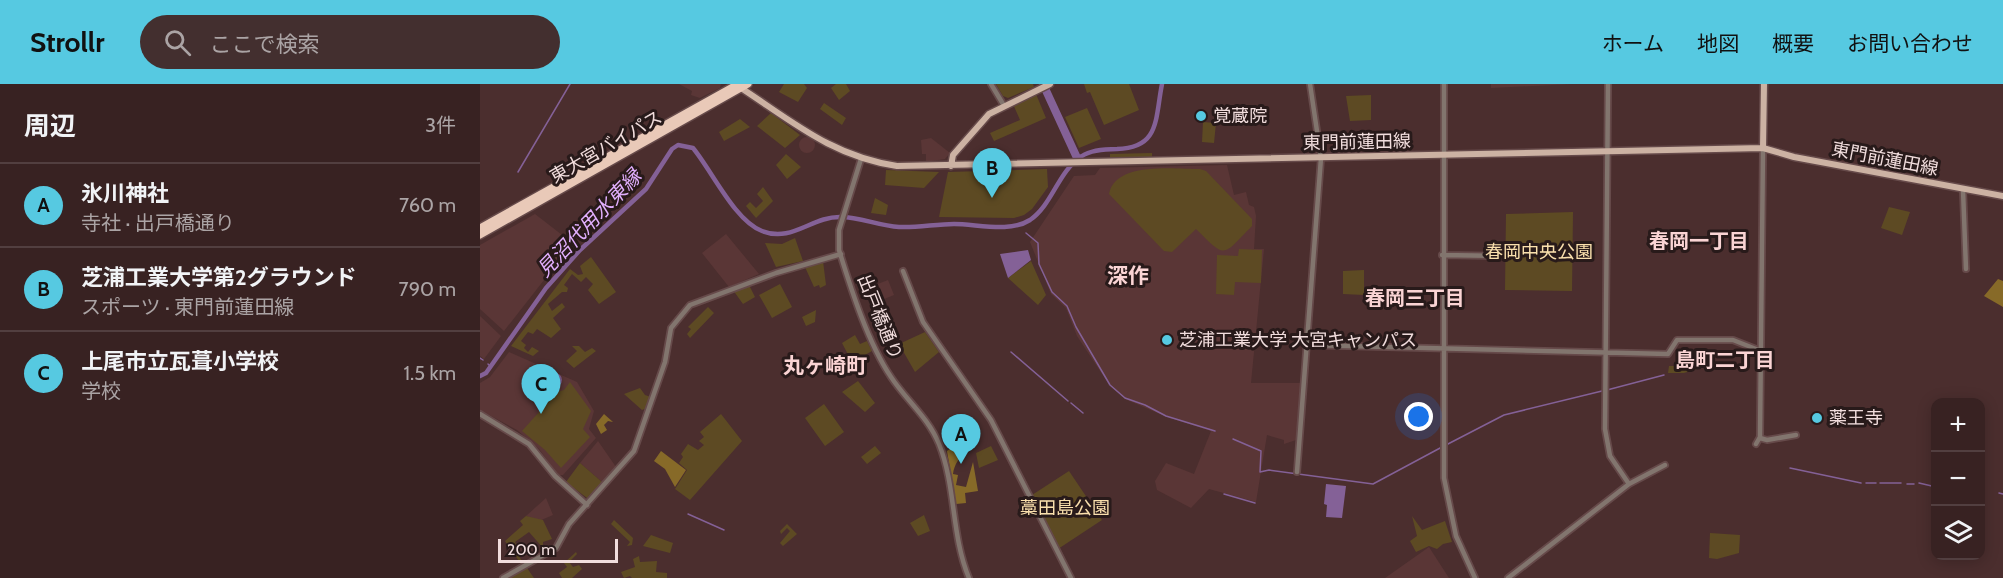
<!DOCTYPE html>
<html lang="ja">
<meta charset="utf-8">
<style>
:root{--surface:#382222;--page:#432f2f;--text:#f1f3f6;--muted:#aba4a5;--line:#523f40;--accent:#56c9e1}
body{margin:0;font-family:Cabin,"Noto Sans JP",sans-serif;background:var(--page);color:var(--text)}
.controls{position:absolute;right:18px;bottom:18px;display:grid;overflow:hidden;border-radius:12px;box-shadow:0 3px 15px #0003}
.controls button{width:54px;height:54px;display:grid;place-items:center;padding:0;border:0;border-bottom:2px solid var(--line);background:var(--surface);color:var(--text);font:30px sans-serif}
.scale{position:absolute;left:18px;bottom:15px;width:120px;box-sizing:border-box;padding-left:6px;border:3px solid #f1dddd;border-top:0;font-size:16px;line-height:21px;white-space:nowrap;color:#f1dddd;-webkit-text-stroke:4px #281a1a;paint-order:stroke}
.you{position:absolute;left:939px;top:333px;width:21px;height:21px;margin:-15px;border:4px solid #fff;border-radius:50%;background:#1a73e8;box-shadow:0 0 0 9px #1a73e833}
.badge{display:grid;place-items:center;width:39px;height:39px;border-radius:50%;background:var(--accent);color:#111;font-size:20px;font-weight:700}
.pin{position:absolute;translate:-50% -50px;filter:drop-shadow(0 2px 3px #0008)}
.pin::after{content:'';position:absolute;top:32px;width:21px;height:18px;background:inherit;clip-path:polygon(0 0,100% 0,50% 100%)}
.list{margin:0;padding:0;list-style:none}
h2{display:flex;justify-content:space-between;align-items:center;height:78px;margin:0;padding:0 24px;font-size:26px}
h2 small{font-size:20px;font-weight:400;color:var(--muted)}
.list li{display:grid;grid-template-columns:39px 1fr auto;gap:18px;align-items:center;box-sizing:border-box;height:84px;padding:0 24px;border-top:2px solid var(--line)}
.list b{display:block;font-size:22px;white-space:nowrap}
.list p{margin:0;font-size:20px;white-space:nowrap;color:var(--muted)}
.list em{font-size:20px;font-style:normal;color:var(--muted)}
.icon{flex:none;width:33px;height:33px;fill:none;stroke:currentColor;stroke-width:2;stroke-linecap:round;stroke-linejoin:round}
.map{position:relative;flex:none;width:1523px;height:494px;overflow:hidden}
header{display:flex;align-items:center;gap:36px;box-sizing:border-box;height:84px;padding:0 30px;background:var(--accent);color:#111}
header strong{font-size:28px}
nav{display:flex;gap:33px;margin-inline-start:auto;font-size:21px}
.search{width:420px;height:54px;background:var(--page);display:flex;align-items:center;gap:15px;box-sizing:border-box;padding:0 21px;border-radius:33px;color:var(--muted);font-size:22px}
main{display:flex}
aside{flex:1;background:var(--surface)}
.map>svg:first-child{display:block}
.built{fill:#5a3636}
.green{fill:#5d4a23}
.forest{fill:#876a28}
.water{fill:#846197}
.lines{fill:none;stroke-linecap:round;stroke-linejoin:round}
.stream{stroke:#846197;stroke-width:1.5}
.canal{stroke:#846197;stroke-width:4.5}
.river{stroke:#846197;stroke-width:8}
.minor-casing{stroke:#664a4a;stroke-width:8}
.major-casing{stroke:#664a4a;stroke-width:9}
.highway-casing{stroke:#664a4a;stroke-width:10}
.minor{stroke:#82756e;stroke-width:4.5}
.major{stroke:#ccb2a3;stroke-width:6}
.highway{stroke:#e9c9b8;stroke-width:7}
.poi-dot{fill:#56c9e1;stroke:#281a1a;stroke-width:2}
.labels{text-anchor:middle;dominant-baseline:central;stroke-width:6;stroke-linejoin:round;paint-order:stroke}
.poi-label{font-size:18px;fill:#f1dddd;stroke:#281a1a;text-anchor:start}
.street-label{font-size:18px;fill:#f1dddd;stroke:#281a1a}
.park-label{font-size:18px;fill:#fae0ad;stroke:#281a1a}
.water-label{font-size:20px;font-style:italic;fill:#e1affe;stroke:#281a1a}
.neighbourhood-label{font-size:20px;font-weight:bold;fill:#fad4d4;stroke:#281a1a}
.quarter-label{font-size:21px;font-weight:bold;fill:#fad4d4;stroke:#281a1a}
</style>
<header>
<strong>Strollr</strong>
<div class="search"><svg class="icon" aria-label="search" viewBox="0 0 24 24"><circle cx="10" cy="10" r="6"/><path d="M15 15l6 6"/></svg>ここで検索</div>
<nav><a>ホーム</a><a>地図</a><a>概要</a><a>お問い合わせ</a></nav>
</header>
<main>
<aside>
<h2>周辺<small>3件</small></h2>
<ul class="list">
<li><span class="badge">A</span><div><b>氷川神社</b><p>寺社 · 出戸橋通り</p></div><em>760 m</em></li>
<li><span class="badge">B</span><div><b>芝浦工業大学第2グラウンド</b><p>スポーツ · 東門前蓮田線</p></div><em>790 m</em></li>
<li><span class="badge">C</span><div><b>上尾市立瓦葺小学校</b><p>学校</p></div><em>1.5 km</em></li>
</ul>
</aside>
<div class="map">
<svg width="1523" height="494" viewBox="0 0 1523 494">
<rect width="100%" height="100%" fill="#4b2e2e"/>
<path class="built" d="M199,0H241L240,4L220,14L211,11L212,7Z
M1011,0H1093L1011,4Z
M319 61a8 8 0 1 1 16 0a8 8 0 1 1-16 0Z
M451,54L470,69L465,75L446,78V70H442L441,56Z
M747,81L754,111L766,108L769,121L774,123L776,132L774,165H784L771,299H821L816,356L804,360V356L787,351L776,418L729,405L711,424L677,406L675,397L686,379L714,390L731,347L687,333L645,315L630,302L597,252L586,224L571,210L550,158L594,92L615,91L620,84Z
M55,130L95,161V164L64,196L24,247L0,225V161Z
M246,150L279,190L249,203L222,169Z
M408,196L414,211L392,220L385,205Z
M0,232L21,252L4,275L0,272Z
M29,268L97,298L114,327L109,345L116,354L83,391H78L59,365L37,346L0,326V299L10,293Z
M118,357L136,383L122,398L100,379Z
M66,414L73,431L59,437L46,432Z
M949,463L969,494H905Z"/>
<path class="green" d="M304,0H324L327,4L318,18L299,8Z
M356,0H366L370,7L359,16L351,4Z
M516,0H553L554,3L528,14L523,12Z
M604,0H649L659,26L624,41L610,8L607,9Z
M556,10L566,34L514,57L510,49L540,36L533,20Z
M891,11V36L870,37L866,12Z
M344,19L366,34L362,41L340,25Z
M607,24L621,55L599,64L585,33Z
M291,29L320,51L305,64L277,42Z
M260,35L270,43L244,57L239,48Z
M723,38L736,39L734,59L722,58Z
M672,69V73L630,74V70Z
M306,70L321,83L307,95L296,81Z
M567,85L568,103L552,125L544,131L534,134L459,133L468,88Z
M720,85L726,87L772,135V142C742,172 747,176 716,145L692,168L684,167L629,110C635,77 695,85 720,85Z
M406,86L459,88L444,104L405,101Z
M283,103L293,117L276,134L266,122L270,118L276,124L283,117L277,110Z
M395,114L408,121L406,131L391,129Z
M1409,123L1430,128L1422,151L1401,144Z
M1093,128L1092,207L1025,206L1026,130Z
M315,154L323,177L296,183L285,159L302,160Z
M759,165L782,166L781,199L755,198L754,211L736,210L737,171L758,172Z
M111,173L136,208L119,220L108,206L113,200L106,193L101,198L92,190L84,201L88,204L87,208H82L68,220L72,227L82,219L85,223L73,234L81,245L71,254L57,245L53,250L48,248L41,257L46,261L44,264L48,268L52,263L59,267L53,272L31,262L90,185L98,191L103,190L100,182Z
M343,177L346,201L340,204L339,201L334,203L325,183Z
M551,177L566,211L558,221L528,194Z
M884,186V211L863,210V187Z
M300,200L312,223L292,234L279,211Z
M269,201L275,213L263,220L253,206Z
M228,223L234,229L210,254L207,250L211,245L208,243Z
M336,226L335,238L326,242L322,233Z
M445,248L459,268L435,288L419,260Z
M375,251L380,260L387,257L392,267L385,271L388,278L376,286L362,259Z
M92,262H99L105,268L112,264L116,267L94,284L86,277L97,267Z
M1208,267L1219,270L1217,285L1204,289H1188L1189,282H1197L1198,276H1207Z
M378,297L395,319L385,328L362,308Z
M90,298L111,327L103,345L110,353L81,384L65,366L42,347L77,308L84,306Z
M160,304L165,311L171,313L167,324L162,326L144,310Z
M344,320L364,348L345,362L325,334Z
M241,330L262,357L210,416L195,405L207,386L199,379L203,373L201,370L208,360L218,366L224,361L219,357L224,353L220,348Z
M395,362L401,369L387,380L381,373Z
M511,362L518,376L499,384L496,369Z
M100,379L122,398L107,414L86,398Z
M589,387L622,436L578,465L552,411Z
M444,431L450,447L438,452L430,439Z
M46,432L63,436L72,455L63,458V464L49,448L35,458L39,464L36,467L43,479L41,480L25,457L43,441L40,437Z
M932,432L942,446L965,437L972,458L963,460L957,465L949,462L936,468L930,457L937,452Z
M134,436L153,454L152,461L147,462L150,458L131,440Z
M307,440L317,450L303,462L300,459L310,447L307,444L301,450L300,447Z
M1230,449L1260,451L1259,469L1237,475L1229,474Z
M171,451L193,459L190,469L163,462Z
M96,468L97,470L89,478L93,483L99,481L102,485L92,494H82L79,489L87,483L84,479Z
M159,472L160,478L177,477L176,488L187,489V494H152L150,492L144,494L141,488L155,483L153,475Z
M47,484L54,494H26Z"/>
<path class="forest" d="M1518,195L1523,197V223L1504,212Z
M124,330L133,338L128,337L124,341L127,346L121,350L116,340Z
M483,356L488,367C480,371 474,381 473,390L478,391L476,401L486,403L493,378L498,407L485,409L486,419L476,420L467,367Z
M181,367L206,386L195,403L185,385L174,377Z"/>
<path class="water" d="M548,166L551,176L528,194L520,170Z
M68 296a7 7 0 1 1 14 0a7 7 0 1 1-14 0Z
M846,400L866,402L862,434L846,433L847,421L844,420Z"/>
<g class="lines">
<path class="stream" d="M38,88L90,0
M546,149L558,159L559,180L572,208L587,222L596,243L630,301L645,314L665,321L686,332L735,347
M531,268L588,317
M0,274L3,276
M8,280L10,282
M1127,306L1184,291
M591,319L603,329
M753,355L781,367L780,388L789,386L893,400L962,363
M966,361L1024,331L1122,307
M1310,384L1381,399
M1386,399H1396
M1400,399H1421
M1439,399L1456,403
M1427,400H1434
M1519,409L1523,410
M744,410L775,419
M208,430L244,446"/>
<path class="canal" d="M0,292L6,289L66,204L100,166L166,105L192,65L198,61L213,64C232,87 255,137 282,147C312,159 332,132 361,133C380,133 399,142 419,143C437,144 456,140 474,140C497,140 530,149 550,136C573,120 578,87 602,72C611,66 626,65 637,65C680,64 675,35 682,0"/>
<path class="river" d="M563,0L598,76"/>
<g class="minor-casing">
<path id="minor" d="M511,0L523,20
M964,0V394L976,452L995,494
M1128,0L1125,345L1130,372L1149,400
M381,75L359,146V166C371,205 388,259 411,293C426,316 448,333 459,360C476,402 471,451 489,494
M1483,106L1486,185
M962,171L1023,172
M423,187L443,238L511,336L591,494
M828,261L1188,270L1197,256H1253L1281,267
M0,330L49,360L75,392L107,421
M1280,354L1287,356L1316,351
M1276,360L1280,353L1283,64
M817,388L841,74L830,0
M23,494L76,464L89,440L154,367L185,278L191,244L210,221L296,189L361,170
M1028,494L1149,400L1185,381"/>
</g>
<g class="major-casing">
<path id="major" d="M258,2C312,37 351,72 417,82L1283,64L1314,73L1523,112
M1283,64L1284,0
M471,82L473,71L509,30L570,0"/>
</g>
<g class="highway-casing">
<path id="highway" d="M0,144L258,0
M0,151L268,0"/>
</g>
<use href="#minor" class="minor"/>
<use href="#major" class="major"/>
<use href="#highway" class="highway"/>
</g>
<g class="poi-dot">
<circle cx="721" cy="32" r="6"/>
<circle cx="687" cy="256" r="6"/>
<circle cx="1337" cy="334" r="6"/>
</g>
<g class="labels">
<g class="poi-label">
<text x="733" y="32">覚蔵院</text>
<text x="699" y="256">芝浦工業大学 大宮キャンパス</text>
<text x="1349" y="334">薬王寺</text>
</g>
<g class="street-label">
<text transform="translate(877 58) rotate(-1)">東門前蓮田線</text>
<text transform="translate(126 63) rotate(-30)">東大宮バイパス</text>
<text transform="translate(1405 75) rotate(11)">東門前蓮田線</text>
<text transform="translate(400 233) rotate(68)">出戸橋通り</text>
</g>
<g class="park-label">
<text x="1059" y="168">春岡中央公園</text>
<text x="585" y="424">藁田島公園</text>
</g>
<g class="water-label">
<text transform="translate(109 139) rotate(-46)">見沼代用水東縁</text>
</g>
<g class="neighbourhood-label">
<text x="1219" y="157">春岡一丁目</text>
<text x="935" y="214">春岡三丁目</text>
<text x="1245" y="276">島町二丁目</text>
</g>
<g class="quarter-label">
<text x="648" y="191">深作</text>
<text x="345" y="281">丸ヶ崎町</text>
</g>
</g>
</svg>
<div class="controls">
<button>+</button>
<button>−</button>
<button><svg class="icon" aria-label="layers" viewBox="0 0 24 24"><path d="M12 4l9 5-9 5-9-5zM3 14l9 5 9-5"/></svg></button>
</div>
<div class="scale">200 m</div>
<div class="you"></div>
<div class="pin badge" style="left:481px;top:380px">A</div>
<div class="pin badge" style="left:512px;top:114px">B</div>
<div class="pin badge" style="left:61px;top:330px">C</div>
</div>
</main>
